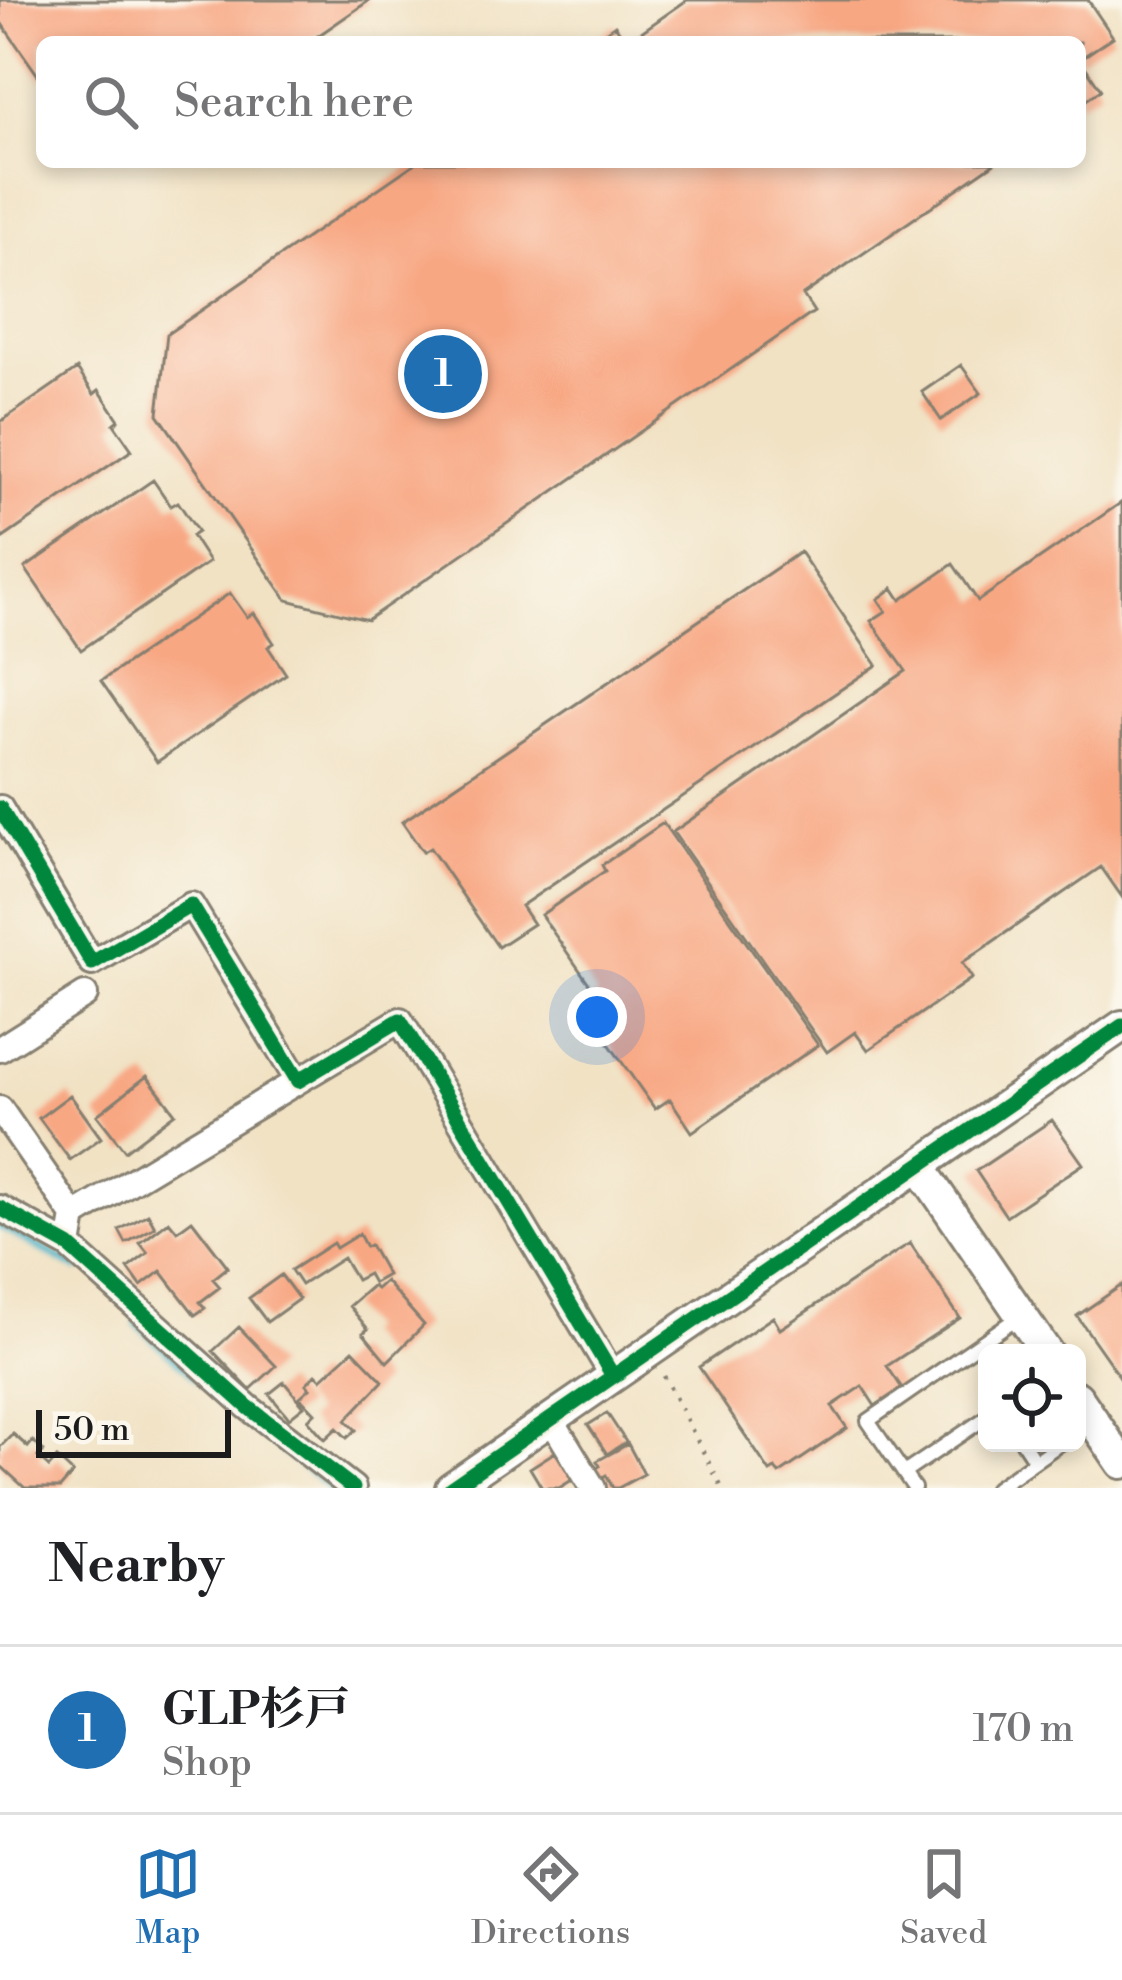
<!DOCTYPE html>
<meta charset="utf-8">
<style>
:root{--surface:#fff;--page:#f2f2f2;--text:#202124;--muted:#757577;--line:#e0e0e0;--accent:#1f6fb2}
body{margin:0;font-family:"Libre Bodoni","Noto Serif JP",serif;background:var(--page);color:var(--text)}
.controls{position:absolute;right:36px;bottom:36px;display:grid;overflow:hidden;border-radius:18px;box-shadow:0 6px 18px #0003}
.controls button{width:108px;height:108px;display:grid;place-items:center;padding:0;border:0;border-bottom:3px solid var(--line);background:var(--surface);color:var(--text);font:60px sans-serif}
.scale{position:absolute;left:36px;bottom:30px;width:195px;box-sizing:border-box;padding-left:12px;border:6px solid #1c1c1c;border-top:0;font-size:33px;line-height:42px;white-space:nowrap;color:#1c1c1c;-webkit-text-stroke:9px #fbf7ec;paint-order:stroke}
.you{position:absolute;left:597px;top:1017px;width:42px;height:42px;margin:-30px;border:9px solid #fff;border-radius:50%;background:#1a73e8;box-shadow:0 0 0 18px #1a73e833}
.badge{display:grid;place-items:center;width:78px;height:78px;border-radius:50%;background:var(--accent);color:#fff;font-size:39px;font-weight:700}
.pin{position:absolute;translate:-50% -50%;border:6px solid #fff;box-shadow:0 3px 12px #0006}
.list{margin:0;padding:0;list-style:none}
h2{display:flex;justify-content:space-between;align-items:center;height:156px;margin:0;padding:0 48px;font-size:51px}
h2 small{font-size:39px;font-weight:400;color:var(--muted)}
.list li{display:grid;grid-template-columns:78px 1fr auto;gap:36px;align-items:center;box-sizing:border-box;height:168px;padding:0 48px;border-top:3px solid var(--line)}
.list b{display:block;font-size:45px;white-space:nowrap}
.list p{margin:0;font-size:39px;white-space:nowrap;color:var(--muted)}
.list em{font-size:39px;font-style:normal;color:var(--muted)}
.icon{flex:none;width:66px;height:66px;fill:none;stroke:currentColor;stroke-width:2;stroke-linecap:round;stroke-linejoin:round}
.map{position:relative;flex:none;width:1122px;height:1488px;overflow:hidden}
.search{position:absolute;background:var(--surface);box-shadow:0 6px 18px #0003;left:36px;right:36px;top:36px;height:132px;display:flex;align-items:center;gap:30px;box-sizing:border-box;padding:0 42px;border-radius:18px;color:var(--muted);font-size:45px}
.sheet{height:324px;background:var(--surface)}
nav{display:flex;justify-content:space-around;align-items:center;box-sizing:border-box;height:168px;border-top:3px solid var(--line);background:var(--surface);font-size:33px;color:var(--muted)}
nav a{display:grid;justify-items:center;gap:6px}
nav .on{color:var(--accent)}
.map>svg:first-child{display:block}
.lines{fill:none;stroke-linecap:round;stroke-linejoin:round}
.stream{stroke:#4cb6c9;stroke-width:8}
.building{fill:#f8a783}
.service-casing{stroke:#867f70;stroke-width:18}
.minor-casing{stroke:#867f70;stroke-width:30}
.tertiary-casing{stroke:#867f70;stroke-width:36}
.path{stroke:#867f70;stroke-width:4.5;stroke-dasharray:3 9;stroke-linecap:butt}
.service{stroke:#fff;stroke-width:12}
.minor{stroke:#fff;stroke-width:24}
.tertiary{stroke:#fff;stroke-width:30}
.cycleway-casing{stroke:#fbf7ec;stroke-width:22}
.cycleway{stroke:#00873e;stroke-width:15}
</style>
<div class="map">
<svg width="1122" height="1488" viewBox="0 0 1122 1488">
<rect width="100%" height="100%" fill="#fbf7ec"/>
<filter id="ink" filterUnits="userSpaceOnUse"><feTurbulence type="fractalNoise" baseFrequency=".00833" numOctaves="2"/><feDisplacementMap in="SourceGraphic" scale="24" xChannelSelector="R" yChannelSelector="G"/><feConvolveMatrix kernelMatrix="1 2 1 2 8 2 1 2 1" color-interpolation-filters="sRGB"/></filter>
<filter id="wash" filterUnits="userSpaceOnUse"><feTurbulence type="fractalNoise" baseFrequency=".004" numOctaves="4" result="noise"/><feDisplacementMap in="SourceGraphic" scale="48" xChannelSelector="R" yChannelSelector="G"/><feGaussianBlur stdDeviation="2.7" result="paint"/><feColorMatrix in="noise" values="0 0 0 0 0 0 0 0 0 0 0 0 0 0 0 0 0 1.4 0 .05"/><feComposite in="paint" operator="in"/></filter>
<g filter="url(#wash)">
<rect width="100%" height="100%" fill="#f1e2c4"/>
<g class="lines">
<path class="stream" d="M0,1226L77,1268
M137,1323L237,1416L332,1488"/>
</g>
<g id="blocks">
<path class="building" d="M0,0H370L309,42H42V81L0,21Z
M687,0H1088L1113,37L1080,59L1101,90L1080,104V42H591L615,25L627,42Z
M417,162H996L803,295L814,312L367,620L287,600L158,414L167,334Z
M961,365L981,393L941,420L922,392Z
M77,369L94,394L99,390L119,420L114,424L132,450L3,538L0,533V422Z
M153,480L171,506L178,502L198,532L192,536L209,562L81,650L25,568Z
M1122,502V897L1101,867L962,963L972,978L868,1050L855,1032L827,1052L673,832L906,671L871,621L886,611L878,599L893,588L901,600L953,564L978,601Z
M800,552L877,665L521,906L533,924L498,947L430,848L423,852L402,822Z
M230,593L247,617L254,613L274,643L268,647L286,674L157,762L101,681Z
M663,823L818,1045L692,1132L670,1099L655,1109L593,1021L602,1014L592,999L597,995L541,915L605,871L602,865Z
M147,1076L175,1113L125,1151L97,1115Z
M70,1095L101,1138L70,1160L39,1118Z
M1052,1120L1083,1164L1006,1216L976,1171Z
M148,1214L155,1227L126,1243L119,1230Z
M192,1220L228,1267L213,1279L220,1287L200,1302L205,1308L195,1315L161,1271L141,1286L128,1268L148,1253L140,1243L169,1221L177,1231Z
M359,1234L366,1247L370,1245L387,1275L373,1283L368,1274L356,1280L343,1258L301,1285L291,1270L333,1243L336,1248Z
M910,1243L960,1318L887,1366L902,1388L875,1406L862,1386L832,1406L847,1428L779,1474L775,1469L770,1472L699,1367L773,1317L780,1329Z
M281,1275L299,1299L267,1322L249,1298Z
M385,1281L424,1325L387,1362L363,1333L368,1329L349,1306L372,1286L376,1289Z
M1122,1285V1380L1077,1316Z
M239,1327L276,1366L250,1390L213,1351Z
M353,1350L383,1381L346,1420L356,1430L347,1438L337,1428L325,1439L308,1420L315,1413L300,1397L310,1388L306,1384L316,1374L321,1379Z
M284,1382L304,1406L289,1418L269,1394Z
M607,1413L626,1442L607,1454L588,1425Z
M13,1434L28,1447L33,1441L44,1451L38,1457L49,1467L57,1458L73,1473L60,1488H25L0,1465V1447Z
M628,1444L644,1474L618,1488H613L606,1475L598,1480L593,1470L600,1466L597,1461Z
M555,1452L575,1478L559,1488H542L530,1468Z"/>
</g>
</g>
<g filter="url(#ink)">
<use href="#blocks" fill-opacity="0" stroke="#867f70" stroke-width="3"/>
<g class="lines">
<g class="service-casing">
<path id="service" d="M1023,1443L1035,1461
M904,1473L987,1417
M914,1488L868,1421L1021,1315
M996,1488L1061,1443"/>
</g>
<g class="minor-casing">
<path id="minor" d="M0,808L92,963L191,905L298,1081L400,1020L613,1376
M0,1049L85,995
M0,1109L74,1216
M0,1208L69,1246L248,1407L353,1488
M69,1246L74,1216L298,1081
M551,1419L593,1488"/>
</g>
<g class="tertiary-casing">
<path id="tertiary" d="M919,1166L1047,1353
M1077,1397L1122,1463
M451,1488L1122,1026"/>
</g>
<path class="path" d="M664,1376L722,1488"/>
<use href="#service" class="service"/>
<use href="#minor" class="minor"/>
<use href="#tertiary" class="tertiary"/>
<g class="cycleway-casing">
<path id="cycleway" d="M0,808L92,963L191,905L298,1081L400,1020L613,1376
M0,1208L69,1246L248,1407L353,1488
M451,1488L1122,1026"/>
</g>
<use href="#cycleway" class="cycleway"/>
</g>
</g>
</svg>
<div class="controls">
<button><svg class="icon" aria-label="locate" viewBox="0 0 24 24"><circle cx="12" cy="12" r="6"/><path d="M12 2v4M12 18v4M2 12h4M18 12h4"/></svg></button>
</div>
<div class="scale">50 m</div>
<div class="you"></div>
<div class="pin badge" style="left:443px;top:374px">1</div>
<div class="search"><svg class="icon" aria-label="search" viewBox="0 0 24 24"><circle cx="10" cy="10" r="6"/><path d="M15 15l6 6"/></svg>Search here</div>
</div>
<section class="sheet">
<h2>Nearby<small></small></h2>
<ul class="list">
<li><span class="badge">1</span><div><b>GLP杉戸</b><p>Shop</p></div><em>170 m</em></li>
</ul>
</section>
<nav>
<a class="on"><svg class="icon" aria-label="map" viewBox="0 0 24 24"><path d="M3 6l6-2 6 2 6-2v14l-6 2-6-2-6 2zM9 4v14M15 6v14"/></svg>Map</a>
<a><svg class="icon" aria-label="directions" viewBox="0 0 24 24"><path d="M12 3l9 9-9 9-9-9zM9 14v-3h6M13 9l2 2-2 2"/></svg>Directions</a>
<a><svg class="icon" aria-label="saved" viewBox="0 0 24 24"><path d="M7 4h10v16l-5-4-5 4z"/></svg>Saved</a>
</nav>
